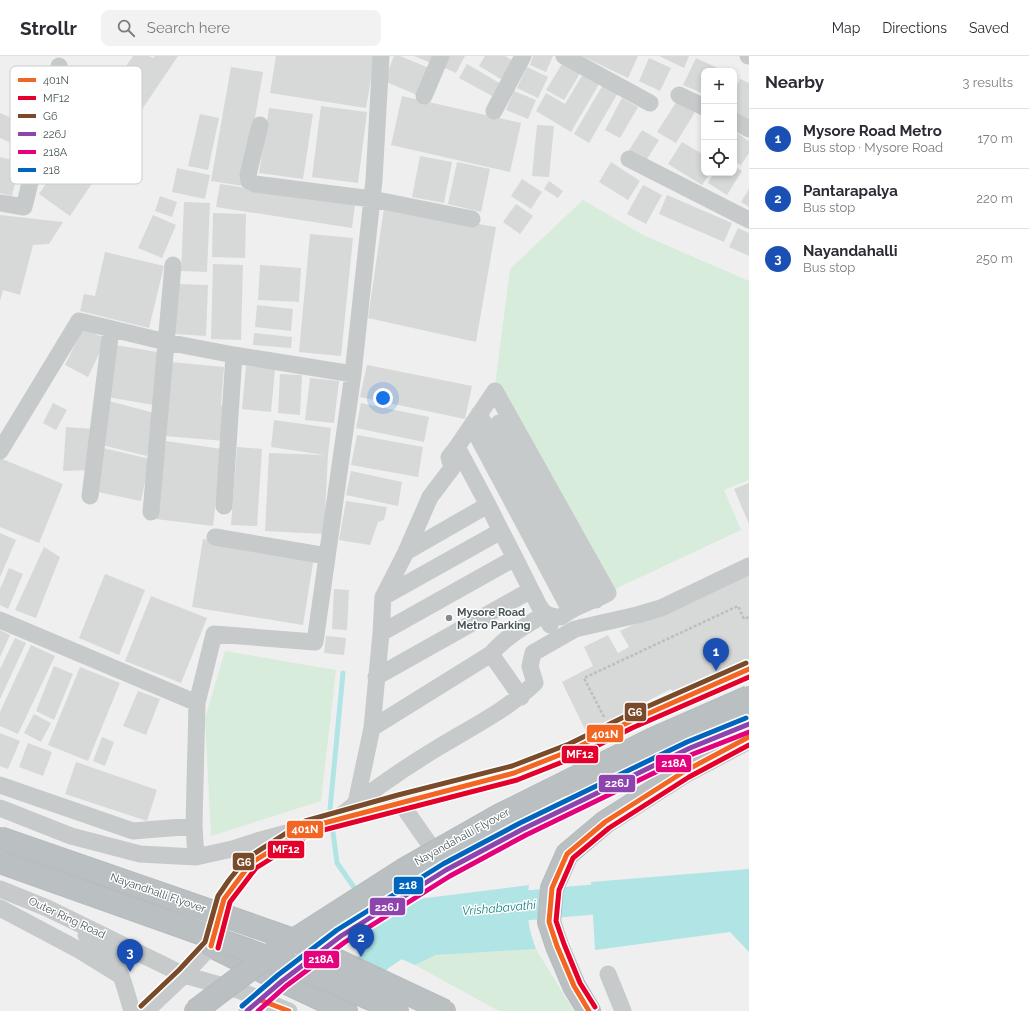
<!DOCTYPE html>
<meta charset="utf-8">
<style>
:root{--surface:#fff;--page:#f2f2f3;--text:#2b2b33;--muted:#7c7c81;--line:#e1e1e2;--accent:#0b8043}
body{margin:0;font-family:Raleway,sans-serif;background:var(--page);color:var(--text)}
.controls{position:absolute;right:12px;top:12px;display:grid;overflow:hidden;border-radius:8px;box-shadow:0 2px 6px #0003}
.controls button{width:36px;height:36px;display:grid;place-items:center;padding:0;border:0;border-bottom:1px solid var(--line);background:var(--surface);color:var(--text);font:20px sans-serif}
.you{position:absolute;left:383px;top:342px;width:14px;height:14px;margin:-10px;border:3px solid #fff;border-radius:50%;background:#1a73e8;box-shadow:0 0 0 6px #1a73e833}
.badge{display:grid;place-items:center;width:26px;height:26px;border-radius:50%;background:var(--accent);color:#fff;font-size:13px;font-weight:700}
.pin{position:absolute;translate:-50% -33px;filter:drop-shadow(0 1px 2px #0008)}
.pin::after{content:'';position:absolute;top:21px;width:14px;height:12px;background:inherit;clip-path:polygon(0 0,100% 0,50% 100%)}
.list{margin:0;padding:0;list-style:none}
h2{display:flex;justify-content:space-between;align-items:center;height:52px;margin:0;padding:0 16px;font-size:17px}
h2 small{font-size:13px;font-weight:400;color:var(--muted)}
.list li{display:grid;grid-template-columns:26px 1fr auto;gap:12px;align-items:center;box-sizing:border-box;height:60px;padding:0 16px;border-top:1px solid var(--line)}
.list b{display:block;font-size:15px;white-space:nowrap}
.list p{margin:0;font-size:13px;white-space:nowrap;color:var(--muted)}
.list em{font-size:13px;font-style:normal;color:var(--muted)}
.icon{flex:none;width:22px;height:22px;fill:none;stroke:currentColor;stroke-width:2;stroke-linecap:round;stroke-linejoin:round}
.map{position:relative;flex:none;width:749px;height:955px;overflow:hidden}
header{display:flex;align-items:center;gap:24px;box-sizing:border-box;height:56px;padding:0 20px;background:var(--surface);border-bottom:1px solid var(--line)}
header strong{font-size:19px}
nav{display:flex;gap:22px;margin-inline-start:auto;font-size:14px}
.search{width:280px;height:36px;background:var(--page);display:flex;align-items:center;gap:10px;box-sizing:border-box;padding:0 14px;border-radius:8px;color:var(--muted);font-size:15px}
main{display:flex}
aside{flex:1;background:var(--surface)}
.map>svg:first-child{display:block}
.green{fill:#d7ecda}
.water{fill:#b0e4e5}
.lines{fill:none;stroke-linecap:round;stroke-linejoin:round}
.stream{stroke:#b0e4e5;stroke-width:5}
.river{stroke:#b0e4e5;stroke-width:30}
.building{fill:#d7d8d8}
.highway-casing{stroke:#b5bbbe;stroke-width:24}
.path{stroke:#b8c1bc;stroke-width:2.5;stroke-dasharray:3 2;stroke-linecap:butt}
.minor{stroke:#c7caca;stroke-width:17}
.highway{stroke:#babfc2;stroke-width:22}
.highway-bridge-casing{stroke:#b5bbbe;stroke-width:24;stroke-linecap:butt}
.highway-bridge{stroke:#babfc2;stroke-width:22}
.bus-1-casing{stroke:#fff;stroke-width:8}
.bus-2-casing{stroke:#fff;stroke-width:8}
.bus-3-casing{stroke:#fff;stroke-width:8}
.bus-4-casing{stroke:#fff;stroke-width:8}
.bus-5-casing{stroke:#fff;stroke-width:8}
.bus-6-casing{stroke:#fff;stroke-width:8}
.bus-1{stroke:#f26522;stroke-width:5}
.bus-2{stroke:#e4002b;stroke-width:5}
.bus-3{stroke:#7a4b2a;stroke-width:5}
.bus-4{stroke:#8e44ad;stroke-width:5}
.bus-5{stroke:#e5007d;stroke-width:5}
.bus-6{stroke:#0065bd;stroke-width:5}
.poi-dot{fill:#838b8e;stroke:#fff;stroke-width:1.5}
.labels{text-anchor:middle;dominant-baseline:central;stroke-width:3;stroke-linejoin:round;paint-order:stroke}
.poi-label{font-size:11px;font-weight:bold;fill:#495559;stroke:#fff;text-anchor:start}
.street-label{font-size:11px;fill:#495559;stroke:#fff}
.water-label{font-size:12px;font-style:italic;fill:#1b8284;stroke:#fff}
.key{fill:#fff;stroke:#c8cccd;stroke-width:1}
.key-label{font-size:11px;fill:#495559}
.line-badge{stroke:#fff;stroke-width:1.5}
.badge-label{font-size:11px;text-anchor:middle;font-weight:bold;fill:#fff}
</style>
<header>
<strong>Strollr</strong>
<div class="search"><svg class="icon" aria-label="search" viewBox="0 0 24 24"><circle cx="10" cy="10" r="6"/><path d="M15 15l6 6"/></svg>Search here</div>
<nav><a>Map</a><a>Directions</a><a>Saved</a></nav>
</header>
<main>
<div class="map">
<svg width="749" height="955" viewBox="0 0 749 955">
<rect width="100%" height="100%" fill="#f0efef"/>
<path class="green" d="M583,144L643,179L749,225V424L724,434L741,474L613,534L495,329L510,213Z
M225,595L336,614L321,745L211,780L205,662Z
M536,893L574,955H499L415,909L436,899Z"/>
<path class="water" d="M749,813V896L730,876L595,894L591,826Z
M529,829C525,852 528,872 536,893L436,899L415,909L353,882L418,843Z"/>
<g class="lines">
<path class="stream" d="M343,617L330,753L337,807L358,837"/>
<path class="river" d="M486,853L633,840
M345,939L378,901L419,873"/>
</g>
<path class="building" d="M133,0H149L153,2L155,0H178L70,160L39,138Z
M276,0H375L366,52L270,37Z
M394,0H400L429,12L417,39L384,25Z
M414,0H434L431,7Z
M449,0H465L456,17L443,11Z
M485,0H505L515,6L504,25L479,10Z
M533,0H553L546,16L530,9Z
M582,0H638L628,22Z
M659,0H689L684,12Z
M649,2L671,12L660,35L639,25Z
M696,2L724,15H704V38L683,29Z
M565,3L582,14L564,44L546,34Z
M467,8L501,28L494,41L459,22Z
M231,11L263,16L243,130L211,125Z
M527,11L548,21L538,42L517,32Z
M586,13L602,23L571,76L536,55L546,37L565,48Z
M740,23L749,27V65L734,58V36Z
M604,27L619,35L589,87L574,78Z
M514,35L536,44L528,63L506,54Z
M402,40L521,67L510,116L391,89Z
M622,42L638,51L620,82L605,74Z
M677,45L695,56L676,87L657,76Z
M321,50L367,56L358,127L312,121Z
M269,52L313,58L303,123L259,117Z
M0,57L29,69L20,91L0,82Z
M200,58L219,62L208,114L188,110Z
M537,69L554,70L549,121L532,120Z
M642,74L659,84L645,106L628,96Z
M735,76L749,85V97L741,109L734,105Z
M682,86L704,99V117H710L702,129L668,108Z
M420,100L452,106L444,147L412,141Z
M0,101L20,106L12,140L0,137Z
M457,106L490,113L481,156L448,148Z
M611,106L640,125L628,144L599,126Z
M734,110L742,115L727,139L708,127L714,117H734Z
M177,112L210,119L205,143L172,136Z
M522,123L542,136L531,153L511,140Z
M549,125L563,135L558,142L544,133Z
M220,128L355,149L352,172L216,151Z
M643,129L662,139L646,168L627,158Z
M749,133V151L741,146Z
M667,139L732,167L724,186L659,158Z
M160,140L177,146L172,161L155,155Z
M184,146L210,147L207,216L181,215Z
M516,148L533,160L520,178L503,166Z
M384,152L496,171L476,286L368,262Z
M213,157L246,158L245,202L212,201Z
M0,159L63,166L49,188L33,189L20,239L3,234L0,245Z
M153,159L176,169L162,202L138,192Z
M738,172L749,177V200L729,191Z
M310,178L353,182L341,300L299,296Z
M105,196L164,210L149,272L80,255L84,238L95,240Z
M213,208L243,209L241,284L211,283Z
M260,209L301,212L299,246L258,244Z
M178,228L208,229L206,280L175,278Z
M257,249L293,253L291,275L255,271Z
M83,272L106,283L88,321L65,309Z
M254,277L292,281L291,292L253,289Z
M116,289L163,297L154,349L107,341Z
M171,306L224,311L221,349H228L225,385L165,380Z
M367,309L472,330L465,363L360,341Z
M246,310L275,313L271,356L242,353Z
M280,318L302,319L300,359L278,357Z
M310,322L339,325L334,367L305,364Z
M109,345L158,358L147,400L98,388Z
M53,347L67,354L56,374L43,367Z
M361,347L429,361L424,386L356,372Z
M274,364L331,372L328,399L324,478L265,475L269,397L325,399L271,391Z
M66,371L93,373L90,414L63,415Z
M357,379L423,391L418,421L351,409Z
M166,385L222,393L213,470L156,463Z
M237,391L262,393L257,470L231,469Z
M103,392L150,403L141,445L93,435Z
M0,402L63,428L39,487L0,471Z
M351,415L402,426L398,450L346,439Z
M749,427V468L734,433Z
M346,445L387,451L384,464L378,466L370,489L339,484Z
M0,477L16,484L0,521Z
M203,483L314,501L303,569L192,551Z
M44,491L60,501L36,562L15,554Z
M9,512L23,518L8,553L0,549V533Z
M749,515V608L675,641L671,633L586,676L562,626L593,610L584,591L608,579L618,597L629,591L620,575Z
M105,518L145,534L119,599L79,582Z
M334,533L349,534L347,574L332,573Z
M151,540L207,562L181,627L125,605Z
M0,574L10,579L0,601Z
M326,580L346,582L344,599L324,597Z
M15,582L26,587L0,643V613Z
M31,589L55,600L18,678L0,670V656Z
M54,610L73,618L54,664L36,655Z
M80,611L120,627L88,705L48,689Z
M138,635L160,643L146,679L123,670Z
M34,658L51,667L41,686L24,677Z
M0,677L20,685L8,713L0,710Z
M102,681L114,686L105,710L93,705Z
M28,687L52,696L43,720L19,711Z
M76,706L157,734L147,765L65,738Z"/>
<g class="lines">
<g class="highway-casing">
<path id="highway" d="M211,890L282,925L346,955
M589,955L574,930L557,890L549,866L552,832L567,798L605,766L685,715L749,681"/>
</g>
<path class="path" d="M604,661L584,622L738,550L744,563L749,561"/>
<path class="minor" d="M564,0L650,47
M748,0H749
M679,39L704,51
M424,40L441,0
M494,55L523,0
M734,65L749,73
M260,69L248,119L249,125L255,128L372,143L472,163
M629,103L749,164
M0,147L24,151L59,10
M479,358L582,549
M499,367L596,544
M472,370L570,554
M0,395L79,265L166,286L234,299L353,318
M90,440L111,273
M224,450L234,299
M151,456L173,209
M215,481L327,500
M406,496L488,449L501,475
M383,541L501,475L515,502
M0,564L197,647
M381,577L515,502L531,534
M491,598L521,641
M376,621L531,534C540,550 540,561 561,561C574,550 592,546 608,537L495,335L457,391
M372,672L491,598C506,580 525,570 545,558L550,569
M0,729L133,775L194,770
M400,746L441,805
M356,747L372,672L381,577L383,541L406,496L430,441L452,412L449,401L457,391L488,449
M0,752L71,780L140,798L196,801L232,793L257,785L400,746L514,717L572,694L629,666L749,613
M339,761C371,735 404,712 439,691C472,671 507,654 535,627L530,610L533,597L575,573L637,559L661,552L749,510
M196,801L194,770L197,647L214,578L315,586L353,318L374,124L381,0
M0,833L47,852L184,919L238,934L289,955
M0,852L79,894L121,920
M86,879C92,883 99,887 104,892C121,908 125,934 132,955
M608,918L623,955
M146,955L184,919L211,890L224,843L234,828L251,807L293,781
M247,955L282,925L341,880L381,856L446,814L523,773L596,738"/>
<use href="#highway" class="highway"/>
<g class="highway-bridge-casing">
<path id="highway-bridge" d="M577,737L749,660
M0,782L294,884L445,955
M0,806L312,917L398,955
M195,955L264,903L403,814L500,759L653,683L749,641"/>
</g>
<use href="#highway-bridge" class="highway-bridge"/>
<g class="bus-1-casing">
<path id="bus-1" d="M211,890L224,843L251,807L309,771L514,717L572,694L629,666L749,613
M260,944L289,955
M589,955L574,930L557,890L549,866L552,832L567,798L605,766L685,715L749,681"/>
</g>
<g class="bus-2-casing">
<path id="bus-2" d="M218,892L230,846L256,812L312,777L517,724L575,701L632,672L749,621
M595,951L580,927L564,888L556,865L559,834L573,802L609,772L689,721L749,689"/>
</g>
<g class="bus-3-casing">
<path id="bus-3" d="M141,950L179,914L205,886L218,840L229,824L246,803L305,765L398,739L512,710L569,688L626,660L746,607"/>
</g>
<g class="bus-4-casing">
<path id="bus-4" d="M247,955L282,925L341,880L446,814L523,773L690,692L749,668"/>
</g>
<g class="bus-5-casing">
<path id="bus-5" d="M258,955L286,930L345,886L450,820L526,779L693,698L749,676"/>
</g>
<g class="bus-6-casing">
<path id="bus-6" d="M242,950L278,919L337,874L443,808L520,767L687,686L746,662"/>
</g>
<use href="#bus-1" class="bus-1"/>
<use href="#bus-2" class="bus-2"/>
<use href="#bus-3" class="bus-3"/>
<use href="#bus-4" class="bus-4"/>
<use href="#bus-5" class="bus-5"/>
<use href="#bus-6" class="bus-6"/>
</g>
<circle class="poi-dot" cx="449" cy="562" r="4"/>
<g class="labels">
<g class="poi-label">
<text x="457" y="556">Mysore Road<tspan x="457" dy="13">Metro Parking</tspan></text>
</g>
<g class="street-label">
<text transform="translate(462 781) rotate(-29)">Nayandahalli Flyover</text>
<text transform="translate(158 837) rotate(19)">Nayandhalli Flyover</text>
<text transform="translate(67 862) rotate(25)">Outer Ring Road</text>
</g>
<g class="water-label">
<text transform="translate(499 852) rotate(-5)">Vrishabavathi</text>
</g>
</g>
<rect x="10" y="10" width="132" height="118" rx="6" class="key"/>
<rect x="18" y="22" width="18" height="4" fill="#f26522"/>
<rect x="18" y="40" width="18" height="4" fill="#e4002b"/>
<rect x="18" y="58" width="18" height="4" fill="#7a4b2a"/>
<rect x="18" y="76" width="18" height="4" fill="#8e44ad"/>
<rect x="18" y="94" width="18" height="4" fill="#e5007d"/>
<rect x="18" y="112" width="18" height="4" fill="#0065bd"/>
<g class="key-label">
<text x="43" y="28">401N</text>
<text x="43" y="46">MF12</text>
<text x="43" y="64">G6</text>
<text x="43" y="82">226J</text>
<text x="43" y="100">218A</text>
<text x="43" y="118">218</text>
</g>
<g class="line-badge">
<rect x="624" y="646" width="23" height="20" rx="4" fill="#7a4b2a"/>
<rect x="586" y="668" width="38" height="19" rx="4" fill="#f26522"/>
<rect x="561" y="689" width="38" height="19" rx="4" fill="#e4002b"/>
<rect x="655" y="698" width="37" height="19" rx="4" fill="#e5007d"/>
<rect x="598" y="718" width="38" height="19" rx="4" fill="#8e44ad"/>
<rect x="286" y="764" width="38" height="19" rx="4" fill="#f26522"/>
<rect x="267" y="784" width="38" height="19" rx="4" fill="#e4002b"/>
<rect x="232" y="796" width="23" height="19" rx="4" fill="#7a4b2a"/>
<rect x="393" y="820" width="31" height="19" rx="4" fill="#0065bd"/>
<rect x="369" y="841" width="37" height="19" rx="4" fill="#8e44ad"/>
<rect x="303" y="894" width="37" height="19" rx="4" fill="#e5007d"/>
</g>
<g class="badge-label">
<text x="635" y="660">G6</text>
<text x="605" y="682">401N</text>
<text x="580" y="702">MF12</text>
<text x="674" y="711">218A</text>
<text x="617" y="731">226J</text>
<text x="305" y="777">401N</text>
<text x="286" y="797">MF12</text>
<text x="244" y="810">G6</text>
<text x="408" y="833">218</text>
<text x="387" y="855">226J</text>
<text x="321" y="907">218A</text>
</g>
</svg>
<div class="controls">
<button>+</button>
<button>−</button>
<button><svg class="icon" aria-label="locate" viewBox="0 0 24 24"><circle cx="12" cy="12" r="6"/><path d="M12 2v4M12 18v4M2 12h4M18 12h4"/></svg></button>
</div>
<div class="you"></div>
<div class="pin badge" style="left:716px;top:615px;background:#1a4fb4">1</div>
<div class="pin badge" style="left:361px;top:901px;background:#1a4fb4">2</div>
<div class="pin badge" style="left:130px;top:916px;background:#1a4fb4">3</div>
</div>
<aside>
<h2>Nearby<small>3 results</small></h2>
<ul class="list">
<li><span class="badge" style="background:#1a4fb4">1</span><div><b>Mysore Road Metro</b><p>Bus stop · Mysore Road</p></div><em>170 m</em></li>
<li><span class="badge" style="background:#1a4fb4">2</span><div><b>Pantarapalya</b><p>Bus stop</p></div><em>220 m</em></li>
<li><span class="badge" style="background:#1a4fb4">3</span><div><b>Nayandahalli</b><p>Bus stop</p></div><em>250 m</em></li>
</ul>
</aside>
</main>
